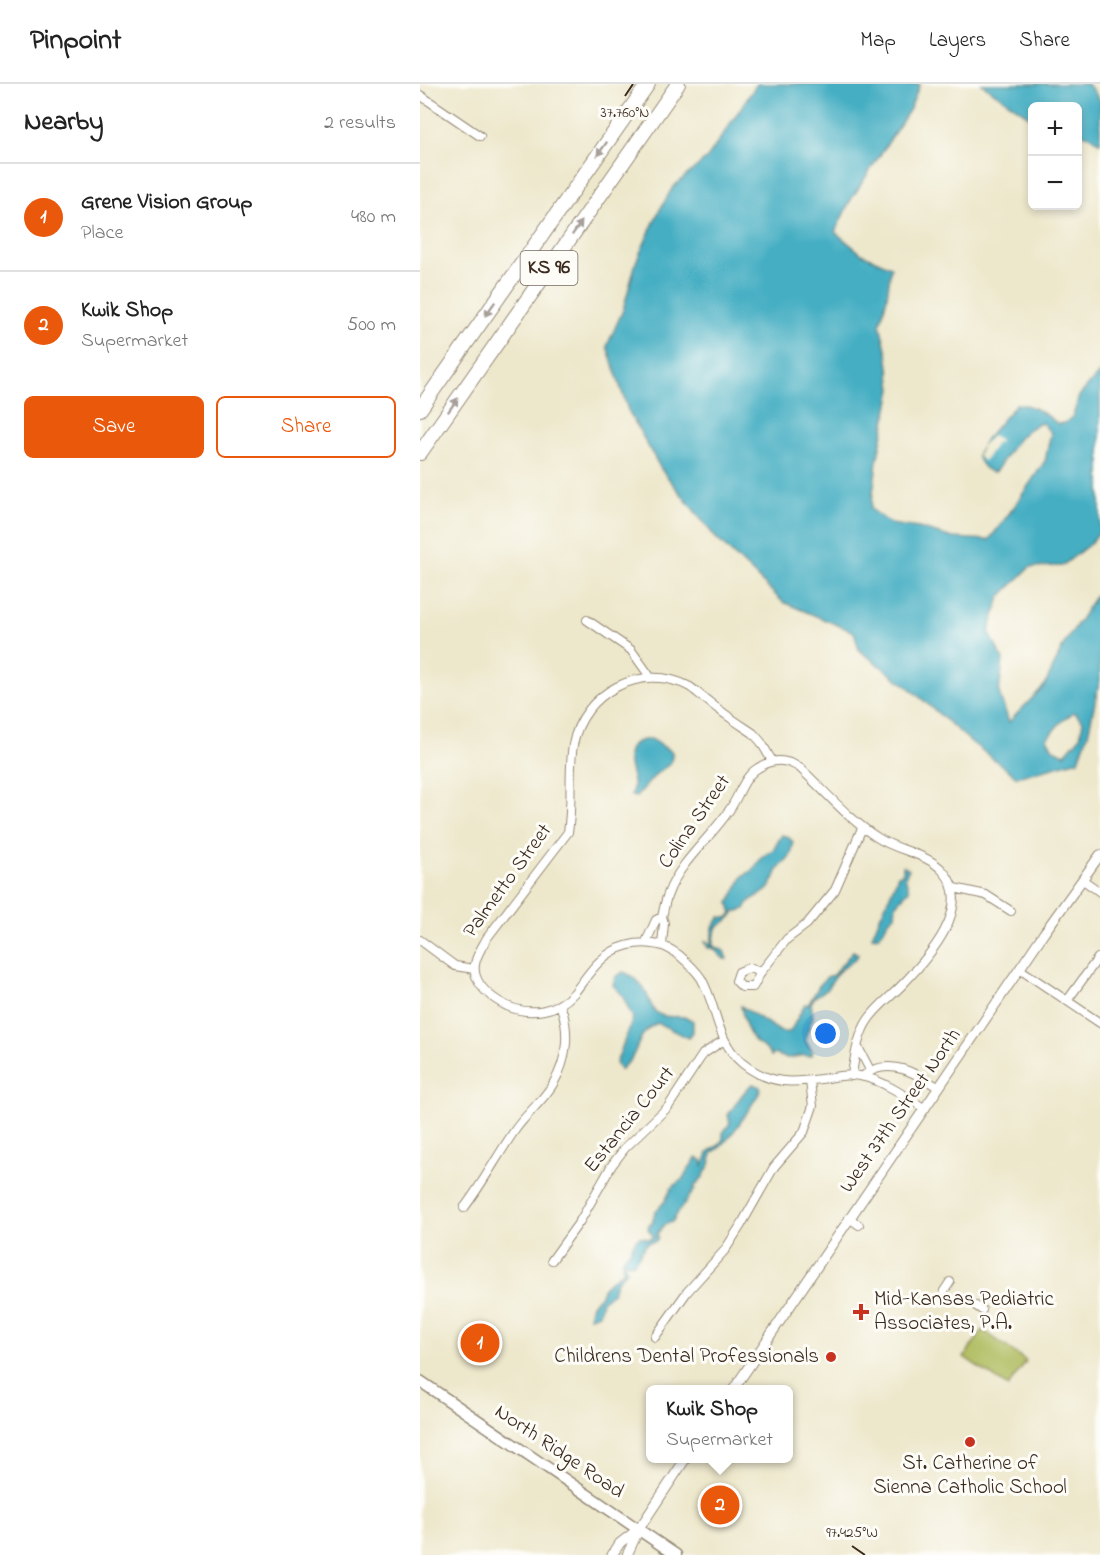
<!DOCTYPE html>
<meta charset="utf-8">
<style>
:root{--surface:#fff;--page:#f6f6f6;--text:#222;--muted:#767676;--line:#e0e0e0;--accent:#ea580c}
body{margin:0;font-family:"Indie Flower",sans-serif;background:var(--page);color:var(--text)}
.controls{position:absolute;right:18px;top:18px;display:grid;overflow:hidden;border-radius:9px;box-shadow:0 3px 9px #0003}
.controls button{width:54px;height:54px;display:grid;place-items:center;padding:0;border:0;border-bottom:2px solid var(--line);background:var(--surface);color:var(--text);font:30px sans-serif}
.you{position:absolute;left:406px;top:950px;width:21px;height:21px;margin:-15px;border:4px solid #fff;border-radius:50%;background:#1a73e8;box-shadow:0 0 0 9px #1a73e833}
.badge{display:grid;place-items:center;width:39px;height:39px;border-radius:50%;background:var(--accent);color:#fff;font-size:20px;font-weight:700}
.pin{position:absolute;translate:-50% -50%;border:3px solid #fff;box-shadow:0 2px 6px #0006}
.popup{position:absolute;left:226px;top:1301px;width:147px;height:78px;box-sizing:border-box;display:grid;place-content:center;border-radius:9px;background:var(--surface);filter:drop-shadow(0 2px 4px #0005);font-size:20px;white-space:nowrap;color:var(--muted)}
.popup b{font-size:22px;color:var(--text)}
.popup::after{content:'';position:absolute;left:50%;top:100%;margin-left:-12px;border:12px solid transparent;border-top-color:var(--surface)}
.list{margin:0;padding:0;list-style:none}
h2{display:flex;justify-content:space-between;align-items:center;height:78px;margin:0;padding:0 24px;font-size:26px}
h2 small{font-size:20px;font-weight:400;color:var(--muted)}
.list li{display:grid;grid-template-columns:39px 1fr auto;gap:18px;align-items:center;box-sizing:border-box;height:108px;padding:0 24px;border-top:2px solid var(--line)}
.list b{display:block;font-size:22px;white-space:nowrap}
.list p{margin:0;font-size:20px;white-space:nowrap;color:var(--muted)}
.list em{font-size:20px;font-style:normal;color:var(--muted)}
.actions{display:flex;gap:12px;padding:18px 24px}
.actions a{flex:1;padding:14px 0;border:2px solid var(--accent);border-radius:9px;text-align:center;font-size:21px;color:var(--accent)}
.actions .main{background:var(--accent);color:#fff}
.map{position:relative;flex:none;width:680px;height:1471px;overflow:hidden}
header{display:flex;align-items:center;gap:36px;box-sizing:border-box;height:84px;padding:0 30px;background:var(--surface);border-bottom:2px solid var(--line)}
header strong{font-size:28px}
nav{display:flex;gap:33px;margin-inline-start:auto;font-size:21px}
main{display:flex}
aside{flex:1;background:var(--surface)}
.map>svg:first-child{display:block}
.green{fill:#afbb5d;stroke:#75723e;stroke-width:1.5}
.water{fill:#44aec3;stroke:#406c70;stroke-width:1.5;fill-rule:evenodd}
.pier{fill:#ede7cb}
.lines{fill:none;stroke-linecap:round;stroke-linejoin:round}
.minor-casing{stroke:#948874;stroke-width:10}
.tertiary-casing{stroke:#948874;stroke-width:11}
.secondary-casing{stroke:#948874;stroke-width:13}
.motorway-casing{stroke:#948874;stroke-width:16}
.minor{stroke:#fff;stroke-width:8}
.tertiary{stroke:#fff;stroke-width:9}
.secondary{stroke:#fff;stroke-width:10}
.motorway{stroke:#fff;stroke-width:14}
.oneway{fill:#a79f9a}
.ticks{fill:none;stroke:#3b2a1e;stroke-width:2}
.poi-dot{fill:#c8321e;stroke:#fdfcf7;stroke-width:2}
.labels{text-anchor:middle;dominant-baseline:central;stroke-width:6;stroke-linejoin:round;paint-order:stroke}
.shield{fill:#fdfcf7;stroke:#75695f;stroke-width:1.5}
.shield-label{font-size:20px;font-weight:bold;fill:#3b2a1e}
.street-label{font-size:21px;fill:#3b2a1e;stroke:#fdfcf7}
.poi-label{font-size:21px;fill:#3b2a1e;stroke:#fdfcf7;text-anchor:start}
.ticks-label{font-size:15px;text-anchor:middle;fill:#3b2a1e;stroke:#fdfcf7;stroke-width:6;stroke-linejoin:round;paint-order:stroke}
</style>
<header>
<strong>Pinpoint</strong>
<nav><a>Map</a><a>Layers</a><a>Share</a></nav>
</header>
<main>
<aside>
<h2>Nearby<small>2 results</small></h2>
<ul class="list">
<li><span class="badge">1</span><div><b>Grene Vision Group</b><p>Place</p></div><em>480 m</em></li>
<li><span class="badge">2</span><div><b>Kwik Shop</b><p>Supermarket</p></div><em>500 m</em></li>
</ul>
<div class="actions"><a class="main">Save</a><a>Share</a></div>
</aside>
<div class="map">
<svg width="680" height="1471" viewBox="0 0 680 1471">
<rect width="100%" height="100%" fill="#fdfcf7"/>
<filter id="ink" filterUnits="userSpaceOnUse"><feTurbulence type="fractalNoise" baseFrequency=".0167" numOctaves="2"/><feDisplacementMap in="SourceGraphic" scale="12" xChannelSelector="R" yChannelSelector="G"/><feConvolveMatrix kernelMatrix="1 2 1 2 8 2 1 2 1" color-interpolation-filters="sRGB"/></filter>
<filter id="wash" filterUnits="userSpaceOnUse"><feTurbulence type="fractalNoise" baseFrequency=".008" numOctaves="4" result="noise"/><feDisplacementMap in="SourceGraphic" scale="24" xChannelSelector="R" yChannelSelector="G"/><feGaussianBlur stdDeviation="1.35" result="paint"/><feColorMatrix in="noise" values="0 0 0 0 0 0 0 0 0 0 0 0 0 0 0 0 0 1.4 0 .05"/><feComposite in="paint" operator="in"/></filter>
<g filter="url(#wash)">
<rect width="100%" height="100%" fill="#ede7cb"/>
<path class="green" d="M563,1246L606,1277L588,1303L544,1273Z"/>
<path class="water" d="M337,0H500L490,25L430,117L415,148L442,170L471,183L467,213L460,240L467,269L472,305L457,378L451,425L471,440L499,444L533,454L569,456L594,423L625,377L631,349L622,339C599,345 589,370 575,388C565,388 560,380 557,371L566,355L596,320C609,319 628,331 638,340L645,339L653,332L659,312L680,288V447L671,459L642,482L610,483L580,513L569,548L583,576L579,609L589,638L625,601L644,560L680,505V595L668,650L659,676L597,693L551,658L488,603L439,566L434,548L363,518L296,454L241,385L208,326L187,262L203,226L216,178L238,129L253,103L288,73ZM654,628L663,637L660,653L645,670L633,665L627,654L641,638Z
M562,0H668L680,16V59L670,52L658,49V22H612V34Z
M231,655L252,668V673L250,680L237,689L216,713L211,712C212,707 214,702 213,698C211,685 201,666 217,658C221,656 226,656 231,655Z
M362,751L368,753L373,758C372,778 366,773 358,786C354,794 353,801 346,807C338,813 329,814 325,825L315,828C311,835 303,840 296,844L293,862L304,867L307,875H304L293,864H288L285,858L286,857L291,861L293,843L300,833L307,834L312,830L309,819L323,792L333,786L342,773L353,766Z
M483,782L489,785L485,793L489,806L476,820L475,831L468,837L464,845L459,852L452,853C459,832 471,812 478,791L483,789Z
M433,867L438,870L437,873L417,889L407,905L395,913L391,919L393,933L386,951V958L393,969L390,972C375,969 373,979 355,970L351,972C347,963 339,963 334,956C326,947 323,933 321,922L361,948H370L385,920L388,921L399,902L407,893L413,891Z
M203,888C214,892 224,901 228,913C231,920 231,924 237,929C248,937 262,928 273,937V948L268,954L238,939C219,947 220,960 211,975C208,979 203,982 200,986L196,979L213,934L202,911L193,901L195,893Z
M333,1000L340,1003L341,1006C331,1022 308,1061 293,1068L290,1076L291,1078L283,1093L274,1103L275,1105C267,1116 259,1126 252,1138L244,1141L237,1150L238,1153L236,1157L227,1159L213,1180L207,1179L206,1176L204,1179L207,1186L196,1198L193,1208L182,1217L179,1230L169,1233L172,1220L181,1211L184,1202L203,1187L202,1176C203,1173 206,1171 208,1169C215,1161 214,1147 229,1155L234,1153L228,1145L229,1140H232L235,1128L245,1117L252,1103L262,1096L276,1074L282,1076L283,1082L289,1067L298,1062L303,1055V1049L310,1039L308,1031C315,1022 324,1005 333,1000Z"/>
<path class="pier" d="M572,351L580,357L579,359L577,358L564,377L557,372L562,364L559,362H562Z"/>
</g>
<g filter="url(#ink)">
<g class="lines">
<g class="minor-casing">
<path id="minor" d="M0,11L60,52
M167,536L211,566L231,594
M352,677L341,658L333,649C318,639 302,629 288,617C282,613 276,607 270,603C222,577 162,609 153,661C148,690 153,719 148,748L67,854C60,867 50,880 57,895C63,908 75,916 87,922C110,932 137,928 154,909C163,898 170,886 180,877C195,862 218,856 239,861C246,862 253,867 259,871C267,878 275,885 281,894C297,921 296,957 322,979C351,1002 374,999 408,994C418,992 430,990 440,992C461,995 487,1013 505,1025
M663,796L680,808
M534,804L566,811L591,827
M242,833C244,825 245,817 248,810C260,777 291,754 310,725C319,712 324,692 338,684C353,674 366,675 380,684C406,708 428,735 458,754C478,767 507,769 523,787C555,822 508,874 483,900C472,912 457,922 448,936C439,949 434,975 432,992
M0,856L35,882L54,885
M226,858L236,836L242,833L244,839L242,861
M601,886L680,939
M341,888L333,903H322L316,897L319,888L329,884L341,888L367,855L387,840L415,806L442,744
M647,917L678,874
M439,965L450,986
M443,992C468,972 496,989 519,1004
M44,1124C63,1099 77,1072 95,1046C106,1030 123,1017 133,1000C148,975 150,946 140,920
M429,1134L439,1141
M132,1176L160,1137L192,1081L205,1064L248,1023L283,970L304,956
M524,1207L530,1198
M556,1222L562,1226
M235,1253L267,1208L305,1166L321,1141L354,1083L384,1048L393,1022L390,997"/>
</g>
<g class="tertiary-casing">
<path id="tertiary" d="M313,1306L624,849L680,771
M192,1471L200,1459L217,1446
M207,1471L219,1445L266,1374"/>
</g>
<g class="secondary-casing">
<path id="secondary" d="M0,1297L256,1471"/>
</g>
<g class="motorway-casing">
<path id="motorway" d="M0,325L228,0
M0,369L258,0"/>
</g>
<use href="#minor" class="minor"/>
<use href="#tertiary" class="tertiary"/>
<use href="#secondary" class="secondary"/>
<use href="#motorway" class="motorway"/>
</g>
<defs><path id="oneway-solid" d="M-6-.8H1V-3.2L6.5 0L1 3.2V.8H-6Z" transform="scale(1.5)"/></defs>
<g class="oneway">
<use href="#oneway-solid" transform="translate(182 65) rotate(125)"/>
<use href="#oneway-solid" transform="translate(157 144) rotate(-55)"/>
<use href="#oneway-solid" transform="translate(70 225) rotate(125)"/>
<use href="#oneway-solid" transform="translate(33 321) rotate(-55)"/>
</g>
</g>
<path class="ticks" d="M205,12L213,0M432,1462L445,1471"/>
<g class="poi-dot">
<path d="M438 1219h6v6h6v6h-6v6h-6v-6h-6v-6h6z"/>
<circle cx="411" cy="1273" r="6"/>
<circle cx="550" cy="1358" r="6"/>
</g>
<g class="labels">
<rect class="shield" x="100.5" y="167" width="57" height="34" rx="4.5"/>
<g class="shield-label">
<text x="129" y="184">KS 96</text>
</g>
<g class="street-label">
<text transform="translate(275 738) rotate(-55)">Colina Street</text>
<text transform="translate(88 797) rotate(-54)">Palmetto Street</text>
<text transform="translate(481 1027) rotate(-55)">West 37th Street North</text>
<text transform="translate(210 1036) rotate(-51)">Estancia Court</text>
<text transform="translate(139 1368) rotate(34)">North Ridge Road</text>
</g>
<g class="poi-label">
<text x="454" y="1216">Mid-Kansas Pediatric<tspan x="454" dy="24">Associates, P.A.</tspan></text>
<text x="399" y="1273" text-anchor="end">Childrens Dental Professionals</text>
<text x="550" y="1380" text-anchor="middle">St. Catherine of<tspan x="550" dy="24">Sienna Catholic School</tspan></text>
</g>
</g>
<g class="ticks-label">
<text x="205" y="33">37.760°N</text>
<text x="432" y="1453">97.425°W</text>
</g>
</svg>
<div class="controls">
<button>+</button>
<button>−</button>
</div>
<div class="you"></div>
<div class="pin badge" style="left:60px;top:1259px">1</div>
<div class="pin badge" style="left:300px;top:1421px">2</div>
<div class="popup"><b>Kwik Shop</b>Supermarket</div>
</div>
</main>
